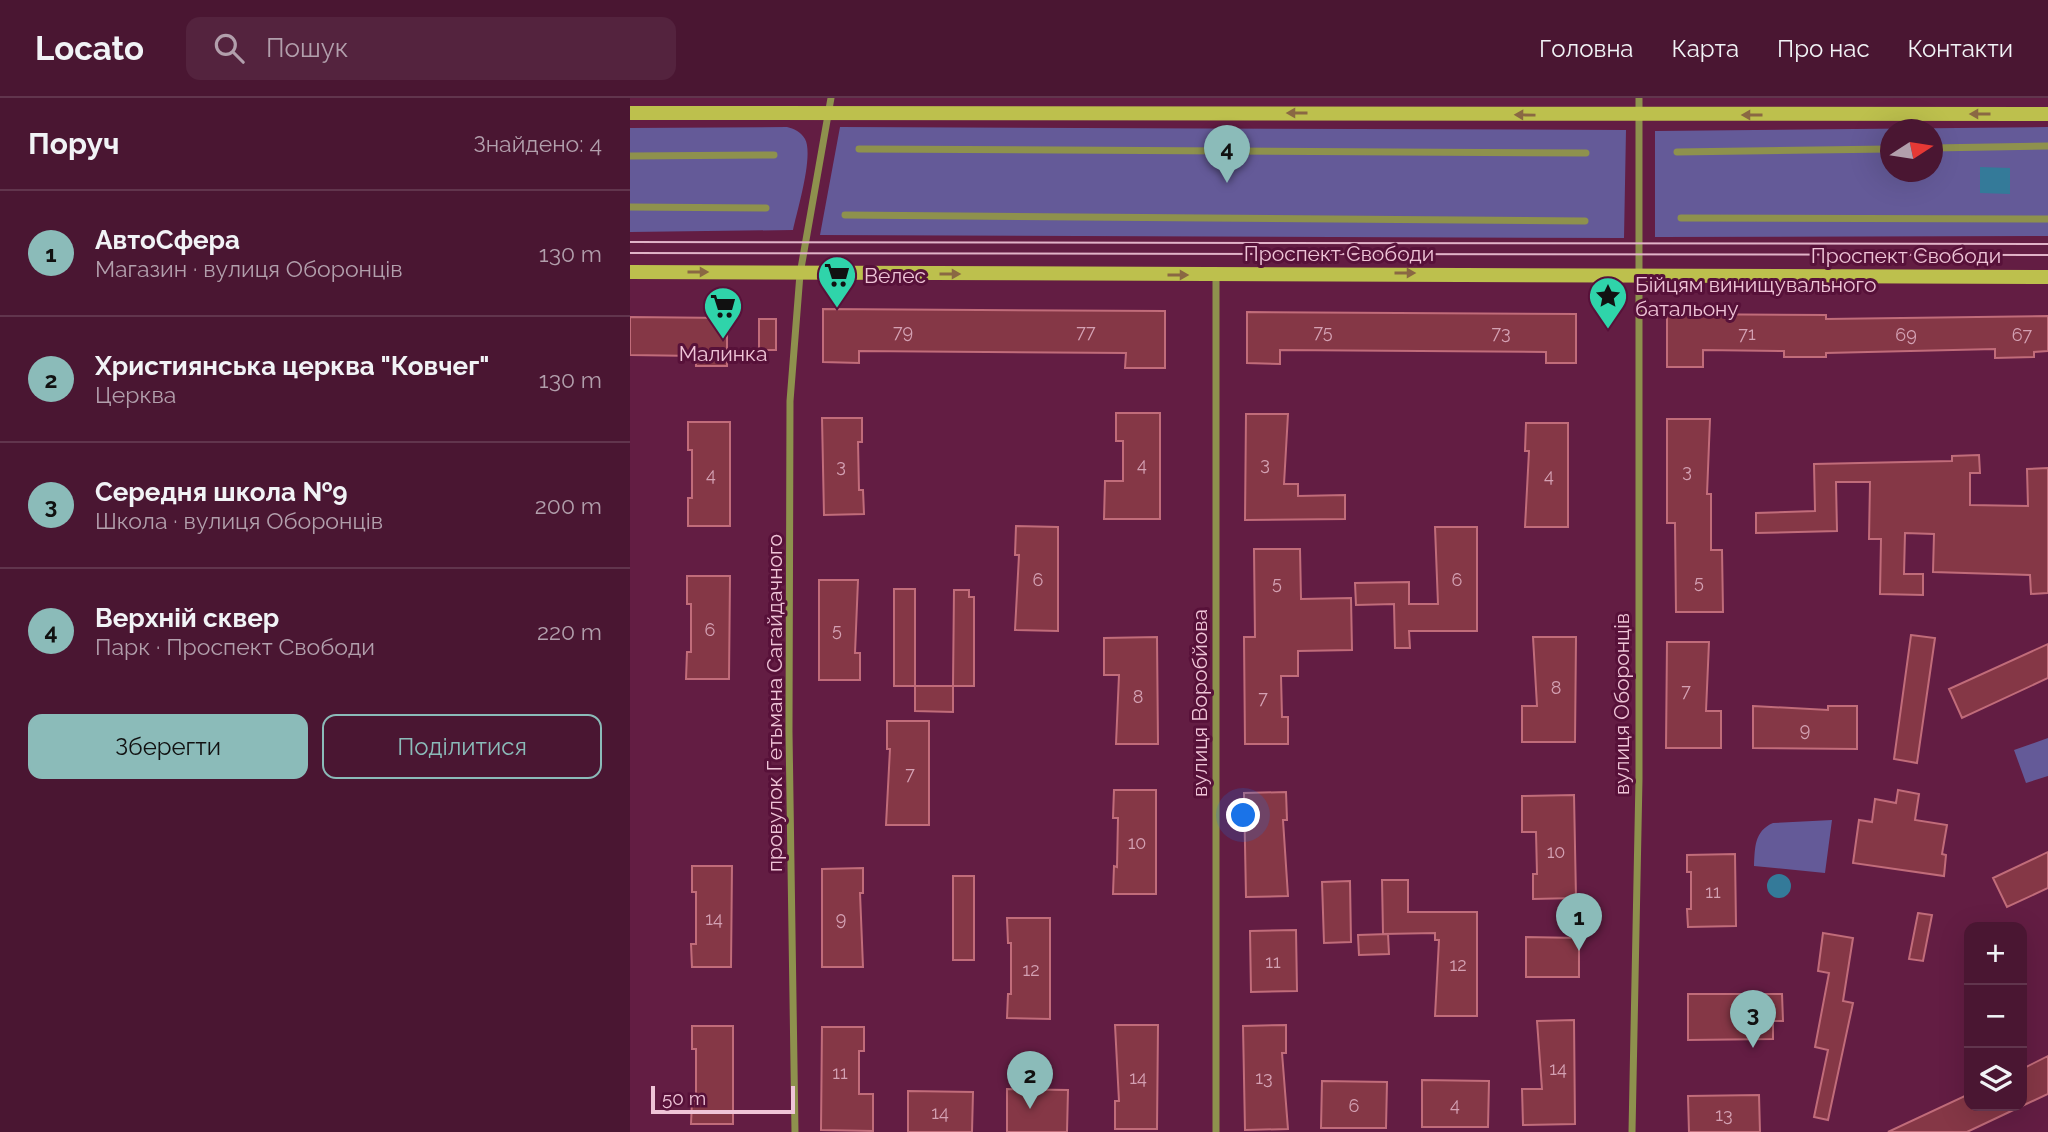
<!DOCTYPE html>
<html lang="uk">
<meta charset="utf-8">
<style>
:root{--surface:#4a1632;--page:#54233e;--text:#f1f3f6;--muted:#b29fac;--line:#61354d;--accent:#8bbbb9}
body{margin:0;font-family:Raleway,sans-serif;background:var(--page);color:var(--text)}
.controls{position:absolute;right:21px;bottom:21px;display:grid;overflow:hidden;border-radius:14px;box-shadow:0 7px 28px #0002}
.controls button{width:63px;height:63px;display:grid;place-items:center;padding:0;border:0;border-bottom:2px solid var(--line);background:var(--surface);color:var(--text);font:35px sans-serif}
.compass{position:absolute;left:1250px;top:21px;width:63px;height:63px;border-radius:50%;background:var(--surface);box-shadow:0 7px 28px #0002;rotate:78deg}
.scale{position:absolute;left:21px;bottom:18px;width:144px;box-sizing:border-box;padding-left:7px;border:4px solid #efc4d7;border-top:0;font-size:19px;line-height:24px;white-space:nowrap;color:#efc4d7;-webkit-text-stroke:5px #571139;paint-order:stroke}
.you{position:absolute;left:614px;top:718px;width:24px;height:24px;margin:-18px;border:5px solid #fff;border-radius:50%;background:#1a73e8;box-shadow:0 0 0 10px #1a73e833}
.badge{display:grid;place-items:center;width:46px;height:46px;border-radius:50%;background:var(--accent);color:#111;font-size:23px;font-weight:700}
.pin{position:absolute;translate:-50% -58px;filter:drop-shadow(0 2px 4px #0008)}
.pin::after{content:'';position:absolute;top:37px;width:24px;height:21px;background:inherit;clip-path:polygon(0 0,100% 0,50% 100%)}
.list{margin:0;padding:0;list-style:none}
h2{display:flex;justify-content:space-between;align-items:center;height:91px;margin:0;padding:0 28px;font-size:30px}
h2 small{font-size:23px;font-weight:400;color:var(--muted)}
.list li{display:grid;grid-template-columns:46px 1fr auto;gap:21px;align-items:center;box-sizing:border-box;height:126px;padding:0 28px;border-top:2px solid var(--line)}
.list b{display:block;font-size:26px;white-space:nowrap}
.list p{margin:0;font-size:23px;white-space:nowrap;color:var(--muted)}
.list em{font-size:23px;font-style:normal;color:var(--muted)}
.actions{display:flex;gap:14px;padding:21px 28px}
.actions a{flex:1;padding:16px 0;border:2px solid var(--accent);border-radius:14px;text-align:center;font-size:24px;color:var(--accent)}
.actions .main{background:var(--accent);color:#111}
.icon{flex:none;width:38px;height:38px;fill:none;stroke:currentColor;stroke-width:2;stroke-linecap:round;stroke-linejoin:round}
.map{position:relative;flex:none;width:1418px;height:1034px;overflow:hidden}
header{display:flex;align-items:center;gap:42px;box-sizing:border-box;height:98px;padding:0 35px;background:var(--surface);border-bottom:2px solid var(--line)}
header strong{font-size:33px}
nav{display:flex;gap:38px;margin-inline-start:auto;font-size:24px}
.search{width:490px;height:63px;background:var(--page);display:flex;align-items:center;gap:18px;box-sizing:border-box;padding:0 24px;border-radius:14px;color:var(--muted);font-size:26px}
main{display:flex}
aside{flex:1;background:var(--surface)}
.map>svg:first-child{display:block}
.green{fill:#645a98;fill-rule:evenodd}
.water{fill:#347a99}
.building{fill:#853746;stroke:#c16c7a;stroke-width:2}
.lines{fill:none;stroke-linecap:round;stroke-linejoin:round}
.street{stroke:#8e914d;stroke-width:7}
.secondary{stroke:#bdc04d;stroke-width:14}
.tram{stroke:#e1b3c8;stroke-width:2}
.oneway{fill:#8a6843}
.labels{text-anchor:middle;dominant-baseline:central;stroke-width:6;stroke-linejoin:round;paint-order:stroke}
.number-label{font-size:18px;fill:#d4a1b3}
.street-label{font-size:21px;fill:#efc4d7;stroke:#571139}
.poi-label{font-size:21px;fill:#efc4d7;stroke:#571139;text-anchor:start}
</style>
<header>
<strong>Locato</strong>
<div class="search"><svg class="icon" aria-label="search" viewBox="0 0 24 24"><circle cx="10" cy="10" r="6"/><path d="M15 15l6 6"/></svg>Пошук</div>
<nav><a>Головна</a><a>Карта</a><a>Про нас</a><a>Контакти</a></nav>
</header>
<main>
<aside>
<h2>Поруч<small>Знайдено: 4</small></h2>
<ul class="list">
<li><span class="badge">1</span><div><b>АвтоСфера</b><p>Магазин · вулиця Оборонців</p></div><em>130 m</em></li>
<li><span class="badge">2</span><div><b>Християнська церква &quot;Ковчег&quot;</b><p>Церква</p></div><em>130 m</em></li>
<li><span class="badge">3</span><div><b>Середня школа №9</b><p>Школа · вулиця Оборонців</p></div><em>200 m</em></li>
<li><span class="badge">4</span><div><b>Верхній сквер</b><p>Парк · Проспект Свободи</p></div><em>220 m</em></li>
</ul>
<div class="actions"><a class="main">Зберегти</a><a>Поділитися</a></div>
</aside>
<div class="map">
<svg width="1418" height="1034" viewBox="0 0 1418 1034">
<rect width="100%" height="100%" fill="#631d43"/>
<path class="green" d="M157,29C164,31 170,33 175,41C184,57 167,113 163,132L0,134V30Z
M210,29L996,32L994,140L190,137Z
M1418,29V138L1025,139V33ZM1260,32H1302V74H1260Z
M1418,640V678L1396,685L1384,652Z
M1202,722L1195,775L1124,768C1125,750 1124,733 1143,725Z"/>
<path class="water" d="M1350,69L1380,70V96L1350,95Z
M1137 788a12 12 0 1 1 24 0a12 12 0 1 1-24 0Z"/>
<path class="building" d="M193,211L535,213V270H495L496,255L229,253V265L193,264Z
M617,214L946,216V265H916V254L650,252V266L617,265Z
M1037,216L1196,217V221L1418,218V253L1404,254V259L1365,260V251L1196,255V259H1154V253L1073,252V269H1037Z
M0,219L97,220V268H66V258L0,257Z
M129,221H146V252H129Z
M486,315H530V421H474L475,383H493V343H486Z
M616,316H658L654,386H668V398L715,397V421L615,422Z
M192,320H232V344H228L229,392H233L234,416L194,417Z
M1037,321H1080L1077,396H1081V452H1092L1093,514H1046L1045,425H1037Z
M58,324H100V428H58V400H62V352H58Z
M896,325H938V429H895L899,353H895Z
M1349,357L1350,375H1340V407L1398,408L1397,371L1418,370V495L1401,496L1400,477L1303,474L1304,436L1275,435L1274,476H1293V497L1250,496L1251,441H1239L1240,384H1206L1207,433L1126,435V415L1185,413L1184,366L1322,363V358Z
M386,428L428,429V533L385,532L389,457H385Z
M805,429H847V533H779L780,550H765L764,506L726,507L725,485L779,484V506H808Z
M624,451H670L671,501L721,500L722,552L668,553V578H651L652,619H658V646H615L614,539H625Z
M57,478H100L99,581H56L57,554H61V506H57Z
M189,482H228L225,555H230V582H189Z
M264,491H285V588H264Z
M324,492H339V499H344V588H323Z
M1281,537L1305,540L1287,665L1264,661Z
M527,539L528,646H486L489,577H474V540Z
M903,539H946L945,644H892V608H907Z
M1037,544H1079L1076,613H1091V650H1036Z
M1418,546V580L1332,620L1319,591Z
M285,588H323V614L285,613Z
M1123,608L1198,612V608H1227V651L1123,650Z
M257,623H299V727H256L260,651H257Z
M484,692H526V796H483L484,768L487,769L488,720H483Z
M1268,692L1289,696L1285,722L1317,727L1312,756L1316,757L1314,778L1223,765L1229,722L1242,724L1245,701L1266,705Z
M656,694L657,722H653L658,798L616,799L614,695Z
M944,697L946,800L903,801V776H907L906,734H892V698Z
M1418,754V790L1377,809L1363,780Z
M1105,756L1106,828L1058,829L1057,811H1061V774H1057V757Z
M62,768H102L101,869H62L61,846H66V794H62Z
M233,770V795H230L233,869H192V771Z
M323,778H344V862H323Z
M752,782H778V814H847V918H805L809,842H805V835L753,836Z
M720,783L721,844L694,845L692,784Z
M1288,815L1302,817L1293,863L1279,861Z
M377,820H420V921L377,920L378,896H381V845H378Z
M666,832L667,893L621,894L620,833Z
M1193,835L1223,840L1213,903L1223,905L1198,1022L1184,1019L1198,952L1185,949L1199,875L1188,873Z
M758,836L759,856L729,857L728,837Z
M896,839L949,840V879H896Z
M1058,896H1152L1153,923H1143V941L1058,942Z
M944,922L945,1026L893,1027L892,991H912L907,923Z
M485,927H528L527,1031H485V1003H489Z
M656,927V955H652L658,1031L615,1032L613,928Z
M62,928H103V1026H61L62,1003H66V951H62Z
M192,929H234V953H229V996H243V1033L191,1032Z
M1418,958V996L1392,1008L1337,1034H1258L1339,996V1008H1392V971Z
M792,982L859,983L858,1029H792Z
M692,983L757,984L756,1030H691Z
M377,991L438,992L437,1034H377Z
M278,993L343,994L342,1034H278Z
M1129,997L1130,1034H1059L1058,998Z"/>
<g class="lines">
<path class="street" d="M1302,50L1418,48
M229,51L956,55
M1047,54L1260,51
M0,58L144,57
M0,109L136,110
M215,117L955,123
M1051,120L1418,121
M165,1034L159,634L160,303L170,176L201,0
M586,1034V177
M1002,1034L1009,681V0"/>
<path class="secondary" d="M0,15L1418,16
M0,174L1418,179"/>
<path class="tram" d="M0,144L1418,146
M0,155L1418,157"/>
</g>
<defs><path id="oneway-solid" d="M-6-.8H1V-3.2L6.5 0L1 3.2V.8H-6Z" transform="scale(1.75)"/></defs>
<g class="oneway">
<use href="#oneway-solid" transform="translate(667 15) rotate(-180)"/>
<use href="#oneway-solid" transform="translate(1350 16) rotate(180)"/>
<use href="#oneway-solid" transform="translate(895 17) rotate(-179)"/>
<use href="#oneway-solid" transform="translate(1122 17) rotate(180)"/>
<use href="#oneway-solid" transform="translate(68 174)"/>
<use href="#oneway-solid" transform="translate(775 175)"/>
<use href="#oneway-solid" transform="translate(320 176)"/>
<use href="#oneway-solid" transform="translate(548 177)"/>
</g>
<defs>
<g id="supermarket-pin" transform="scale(2.0125)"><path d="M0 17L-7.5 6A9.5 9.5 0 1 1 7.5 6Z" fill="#2fd4aa" stroke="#571139"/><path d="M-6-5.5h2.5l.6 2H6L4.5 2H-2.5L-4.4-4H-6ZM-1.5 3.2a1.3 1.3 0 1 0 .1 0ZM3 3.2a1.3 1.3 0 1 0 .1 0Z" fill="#111"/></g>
<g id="sight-pin" transform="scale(2.0125)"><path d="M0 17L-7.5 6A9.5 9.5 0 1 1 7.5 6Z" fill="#2fd4aa" stroke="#571139"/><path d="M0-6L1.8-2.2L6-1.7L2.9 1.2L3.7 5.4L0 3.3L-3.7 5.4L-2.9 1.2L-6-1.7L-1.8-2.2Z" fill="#111"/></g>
</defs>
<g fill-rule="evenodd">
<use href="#supermarket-pin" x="207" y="177"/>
<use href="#sight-pin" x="978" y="198"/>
<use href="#supermarket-pin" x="93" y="208"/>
</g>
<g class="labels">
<g class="number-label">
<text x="273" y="233">79</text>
<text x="456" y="233">77</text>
<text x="693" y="233">75</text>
<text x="871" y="234">73</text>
<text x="1117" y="235">71</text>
<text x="1276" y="236">69</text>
<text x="1392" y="236">67</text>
<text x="635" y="365">3</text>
<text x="512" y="366">4</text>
<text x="211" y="367">3</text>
<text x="1057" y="372">3</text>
<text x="81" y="376">4</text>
<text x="919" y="377">4</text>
<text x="408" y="481">6</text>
<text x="827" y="481">6</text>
<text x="1069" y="483">5</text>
<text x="647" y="484">5</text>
<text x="80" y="531">6</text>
<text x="207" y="531">5</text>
<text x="926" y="589">8</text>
<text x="1056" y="592">7</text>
<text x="508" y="598">8</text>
<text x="633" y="599">7</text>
<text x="1175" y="631">9</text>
<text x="280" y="675">7</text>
<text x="507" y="744">10</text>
<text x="926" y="753">10</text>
<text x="1083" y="793">11</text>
<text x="84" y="820">14</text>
<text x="211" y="820">9</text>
<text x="643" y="863">11</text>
<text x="828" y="866">12</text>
<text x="401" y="871">12</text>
<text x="928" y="970">14</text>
<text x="210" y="974">11</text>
<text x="508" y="979">14</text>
<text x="634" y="979">13</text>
<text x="825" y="1006">4</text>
<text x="724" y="1007">6</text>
<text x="310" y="1014">14</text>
<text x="1094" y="1016">13</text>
</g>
<g class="street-label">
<text x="709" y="155">Проспект Свободи</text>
<text x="1276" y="157">Проспект Свободи</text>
<text transform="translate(144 605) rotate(-90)">провулок Гетьмана Сагайдачного</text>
<text transform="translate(569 605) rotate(-90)">вулиця Воробйова</text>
<text transform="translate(991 606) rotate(-90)">вулиця Оборонців</text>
</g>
<g class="poi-label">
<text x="234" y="177">Велес</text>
<text x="1005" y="186">Бійцям винищувального<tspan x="1005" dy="24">батальону</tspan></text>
<text x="93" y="255" text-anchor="middle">Малинка</text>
</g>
</g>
</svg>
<div class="controls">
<button>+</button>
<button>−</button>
<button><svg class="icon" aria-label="layers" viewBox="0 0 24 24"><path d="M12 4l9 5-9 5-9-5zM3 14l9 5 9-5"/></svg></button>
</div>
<svg class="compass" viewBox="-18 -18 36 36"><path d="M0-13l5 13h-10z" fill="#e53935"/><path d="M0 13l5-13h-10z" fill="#b29fac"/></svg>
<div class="scale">50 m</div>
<div class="you"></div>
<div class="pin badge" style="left:949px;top:853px">1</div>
<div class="pin badge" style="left:400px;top:1011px">2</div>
<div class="pin badge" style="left:1123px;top:950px">3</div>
<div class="pin badge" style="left:597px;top:85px">4</div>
</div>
</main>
